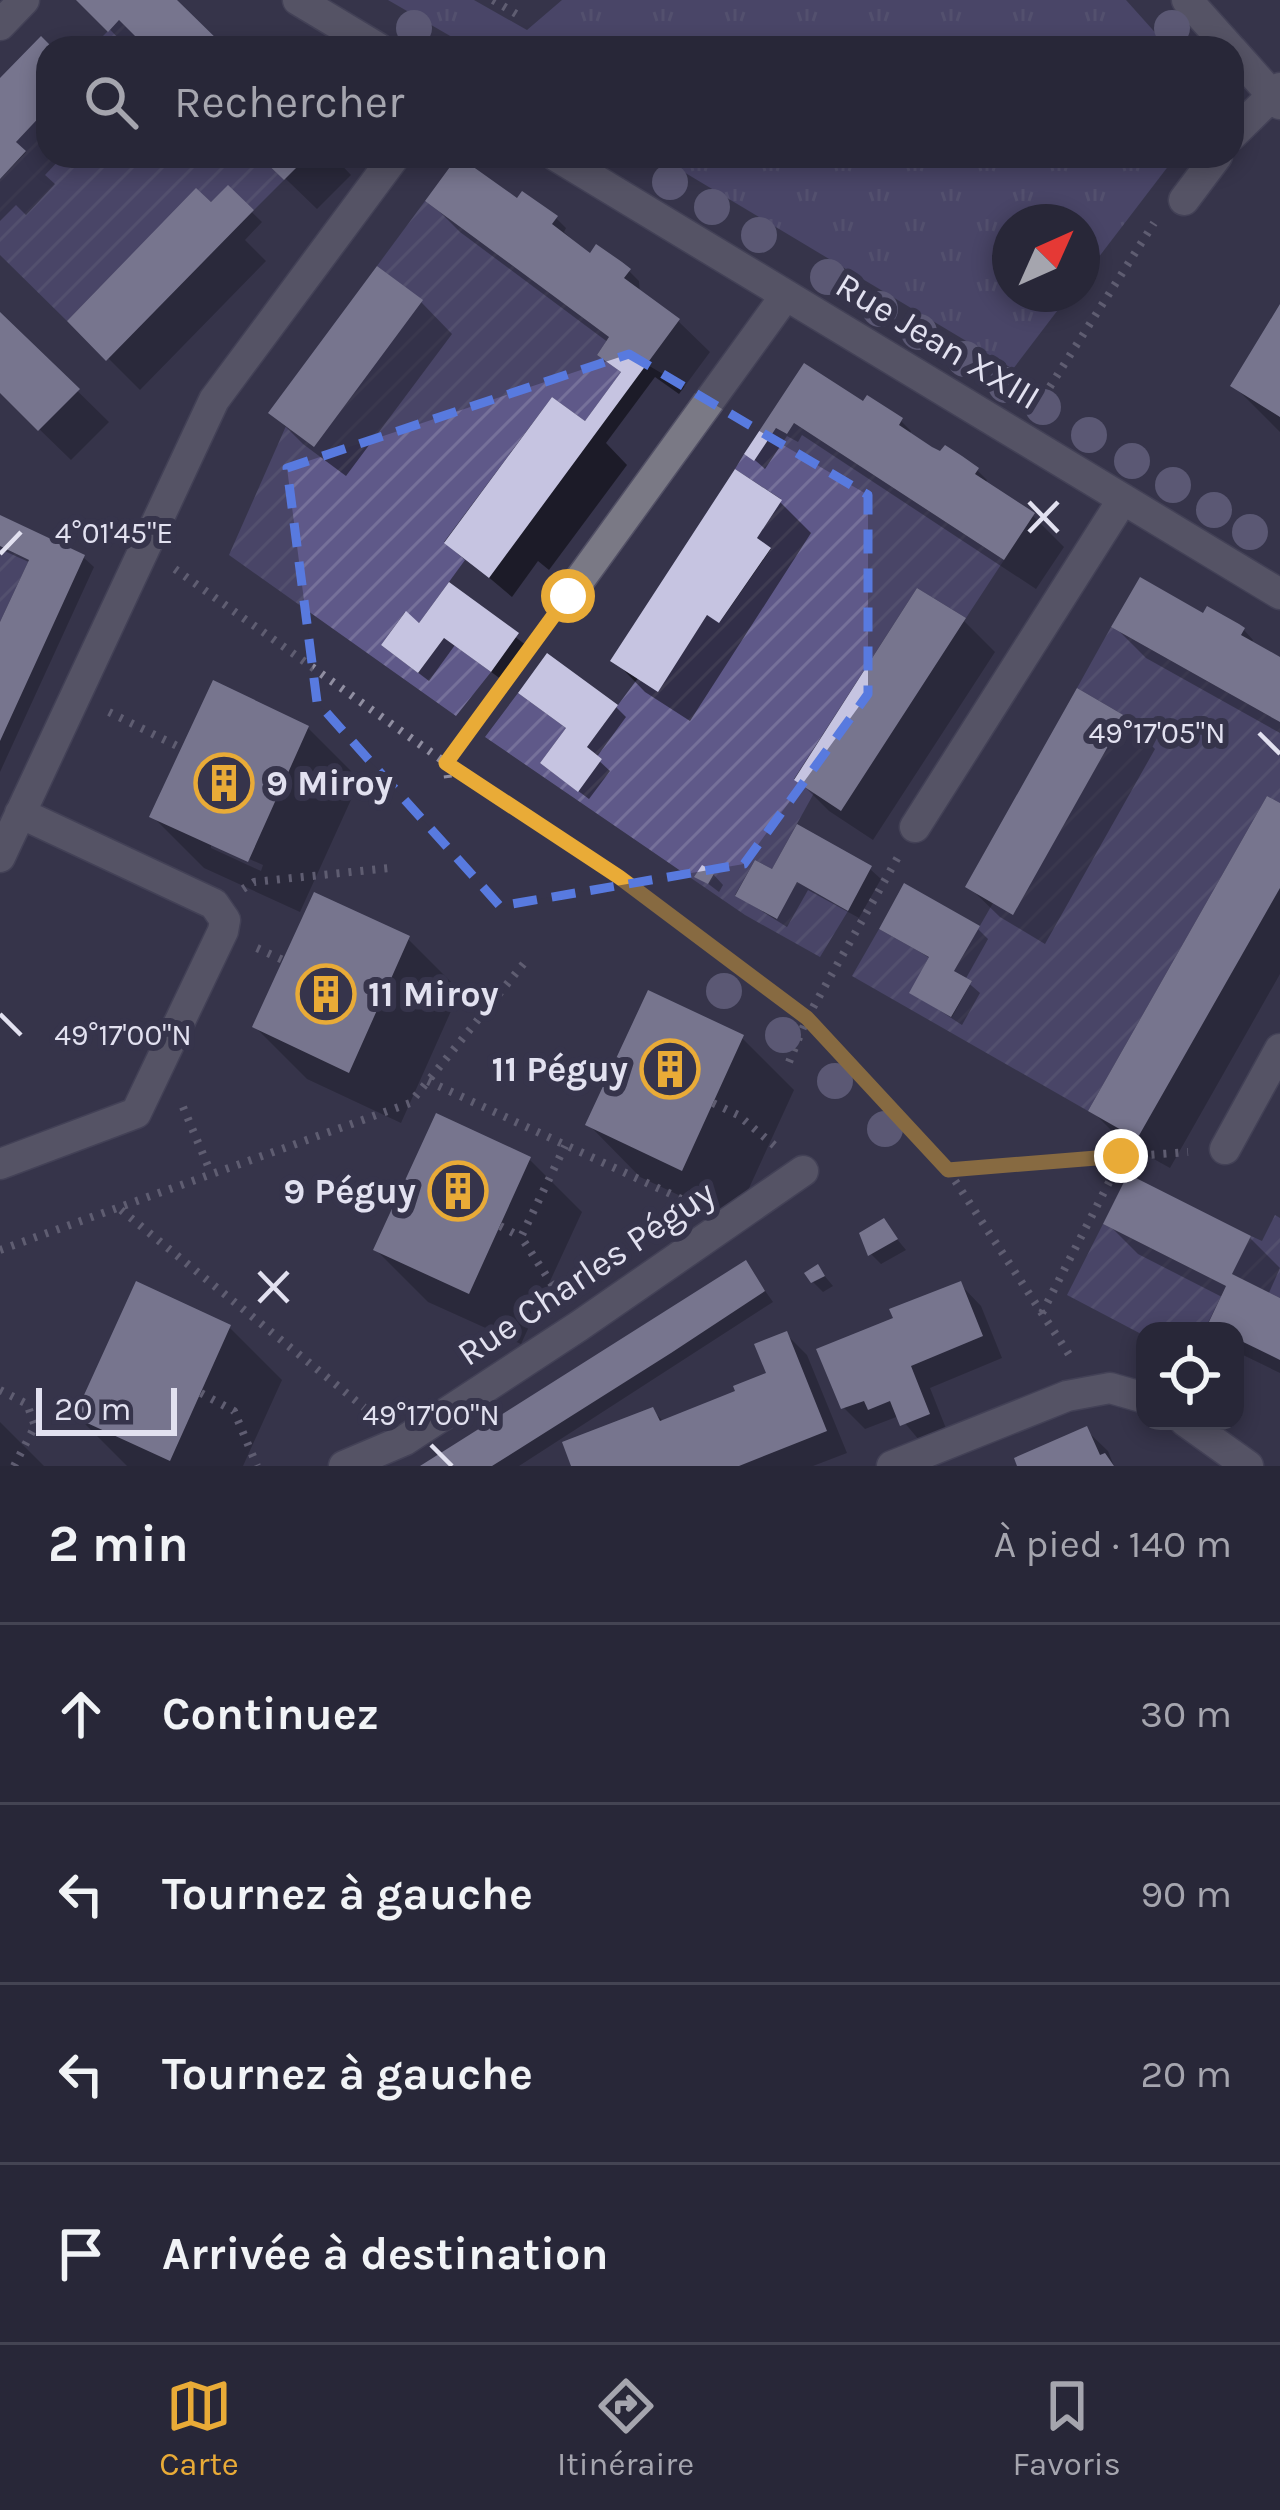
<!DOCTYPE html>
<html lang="fr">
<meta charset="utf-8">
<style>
:root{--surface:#282738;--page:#343343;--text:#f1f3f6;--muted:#a5a5ae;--line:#444453;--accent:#e9ab37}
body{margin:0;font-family:Karla,sans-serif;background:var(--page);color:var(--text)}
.controls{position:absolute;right:36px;bottom:36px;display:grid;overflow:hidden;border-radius:24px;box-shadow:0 6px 18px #0003}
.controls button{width:108px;height:108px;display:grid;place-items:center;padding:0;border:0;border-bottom:3px solid var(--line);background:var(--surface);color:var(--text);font:60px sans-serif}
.compass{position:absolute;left:992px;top:204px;width:108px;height:108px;border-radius:50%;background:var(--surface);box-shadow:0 6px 18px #0003;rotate:45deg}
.scale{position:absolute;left:36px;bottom:30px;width:141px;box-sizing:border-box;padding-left:12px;border:6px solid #e2e1f0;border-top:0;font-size:33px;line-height:42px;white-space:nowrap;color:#e2e1f0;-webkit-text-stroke:9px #36344b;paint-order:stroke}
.stop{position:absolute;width:36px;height:36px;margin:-27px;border:9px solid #e9ab37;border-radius:50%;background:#fff}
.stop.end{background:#e9ab37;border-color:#fff;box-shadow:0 3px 12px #0008}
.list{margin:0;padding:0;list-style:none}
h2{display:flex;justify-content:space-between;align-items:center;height:156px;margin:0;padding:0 48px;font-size:51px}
h2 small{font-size:39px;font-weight:400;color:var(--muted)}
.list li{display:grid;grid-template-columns:78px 1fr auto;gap:36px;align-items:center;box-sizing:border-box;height:180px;padding:0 48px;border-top:3px solid var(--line)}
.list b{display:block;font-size:45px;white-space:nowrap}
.list em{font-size:39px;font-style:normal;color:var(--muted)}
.icon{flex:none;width:66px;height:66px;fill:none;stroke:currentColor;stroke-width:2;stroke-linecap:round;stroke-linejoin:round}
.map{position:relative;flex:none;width:1280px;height:1466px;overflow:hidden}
.search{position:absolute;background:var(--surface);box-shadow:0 6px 18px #0003;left:36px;right:36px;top:36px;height:132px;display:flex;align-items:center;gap:30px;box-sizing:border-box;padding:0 42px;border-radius:36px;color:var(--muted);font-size:45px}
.sheet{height:876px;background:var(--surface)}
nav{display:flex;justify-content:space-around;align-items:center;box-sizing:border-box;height:168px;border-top:3px solid var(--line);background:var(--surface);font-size:33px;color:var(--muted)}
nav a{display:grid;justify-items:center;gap:6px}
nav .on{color:var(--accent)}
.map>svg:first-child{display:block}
.grass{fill:url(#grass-tufts)}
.garden{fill:url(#garden-furrows)}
.shadow{fill:#0007;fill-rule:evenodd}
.building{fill:#c6c4e1}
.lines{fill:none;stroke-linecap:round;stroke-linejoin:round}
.minor-casing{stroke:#525065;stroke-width:33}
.path{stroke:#908ea1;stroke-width:8;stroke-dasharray:3 9;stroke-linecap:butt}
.minor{stroke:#7a7985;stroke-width:30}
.tree{fill:#8784a6}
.route{stroke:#e9ab37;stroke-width:15}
.marked{fill:none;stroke:#587adf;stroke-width:9;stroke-dasharray:24 15;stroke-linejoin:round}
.ticks{fill:none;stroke:#e2e1f0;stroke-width:4.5}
.labels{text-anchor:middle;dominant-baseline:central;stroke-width:12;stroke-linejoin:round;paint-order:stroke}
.street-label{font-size:36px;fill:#e2e1f0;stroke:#36344b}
.poi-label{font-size:36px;font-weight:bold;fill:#e2e1f0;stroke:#36344b;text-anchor:start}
.ticks-label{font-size:30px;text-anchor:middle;fill:#e2e1f0;stroke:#36344b;stroke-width:12;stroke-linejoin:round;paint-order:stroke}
</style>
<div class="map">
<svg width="1280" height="1466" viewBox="0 0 1280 1466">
<defs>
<pattern id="grass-tufts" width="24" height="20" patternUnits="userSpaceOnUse" patternTransform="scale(3)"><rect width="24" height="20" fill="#5f5989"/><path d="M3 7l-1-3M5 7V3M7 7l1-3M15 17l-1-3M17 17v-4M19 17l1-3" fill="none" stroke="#76719a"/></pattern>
<pattern id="garden-furrows" width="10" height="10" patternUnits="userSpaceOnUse" patternTransform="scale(3)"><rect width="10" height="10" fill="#5f5989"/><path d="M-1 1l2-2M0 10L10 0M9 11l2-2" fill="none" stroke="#76719a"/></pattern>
</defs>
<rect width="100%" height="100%" fill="#36344b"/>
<path class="grass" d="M388,0H474L527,30L562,0H1126L1169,48H471Z
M657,156H1176L1082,279V222H1010V294H1070L1013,369Z"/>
<path class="garden" d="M119,20L147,48H91Z
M48,108V156H163L171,164L179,156H259L284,180L254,210L228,186L211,202L196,189L67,321L0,255V179L26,152L16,142Z
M425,201L609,337L597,355L621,372L585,421L552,397L444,542L465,560L419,623L405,612L381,645L418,673L444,638L491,672L456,716L229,555L286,426L313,446L422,300L377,266Z
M794,423L1004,560L966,618L917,588L794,779L814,793L772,869L755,860L735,895L776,919L797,882L848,911L820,957L745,915L485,737L518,693L566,728L540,763L577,791L602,759L587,747L638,678L658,691L707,615L720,622L771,549L757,538L781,499L735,469L744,454L754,460L776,428L787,434Z
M0,546L29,560L0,622Z
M1111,627L1280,722V803L1267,796L1088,1111L852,976L879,929L929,957L910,993L952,1017L972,981L954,971L993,903L1013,914L1125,716L1077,688Z
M1275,1215L1280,1218V1298L1232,1274L1251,1236L1262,1241Z
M1103,1224L1226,1286L1204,1331H1145V1336L1067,1295Z"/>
<path class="shadow" d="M81,0H172L221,48H128Z
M41,41L49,48L48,156H63L45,175L55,184L26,215L16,205L0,221V83Z
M262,156H333L351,175L317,209Z
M228,189L262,222L245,240L266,261L140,390L71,321Z
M429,201L518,203L556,218L566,228L564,232L591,257L629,271L639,281L640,293L678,321L710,352L679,394L655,377L606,443L627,465L549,570L538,561L512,597L448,543L585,426L624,373L609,343L460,232Z
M421,302L452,334L346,476L303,444L272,413Z
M1280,310V432L1233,385Z
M0,315L109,422L71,460L0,391Z
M863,405L901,421L911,431L909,435L931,449L977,470L987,480L985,484L1033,516L1064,547L1036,589L802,435L798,442L787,436L765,469L748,454L774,414Z
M780,502L811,533L690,721L645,692L614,660Z
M0,519L83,557L94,567L0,772V629L31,563L0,549Z
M450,586L527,646L502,680L455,645L429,681L395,655Z
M1204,617L1244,630L1253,640L1251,644L1280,660V733L1146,658L1115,627Z
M964,621L995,652L873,840L829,811L797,779Z
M616,707L626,717L596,758L610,771L589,799L554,773L568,730Z
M1123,718L1155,749L1045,944L1000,917L968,886Z
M308,728L360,780L300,912L204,868L152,816ZM211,842L263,865L261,871L211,848Z
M1280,806V974L1170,1168L1123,1142L1092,1111Z
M870,869L881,879L859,918L808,890L787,927L738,896L773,873Z
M713,874L723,885L719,892L698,876Z
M883,928L978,929L988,939L965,980L980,993L962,1025L913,993L931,959Z
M408,939L460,991L401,1123L307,1079L255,1027Z
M742,1038L794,1090L734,1221L640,1177L589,1125Z
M530,1160L582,1212L521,1344L428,1302L376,1250Z
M883,1222L906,1250L881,1264L871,1254Z
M1107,1223L1250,1238L1280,1268L1268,1295L1280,1301V1373L1243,1355L1235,1347V1331H1219L1212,1323L1224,1298L1138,1254Z
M746,1264L773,1302L519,1466H426Z
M818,1268L833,1286L823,1292L813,1282Z
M960,1284L981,1306L1002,1358L930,1388L949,1436L924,1446L899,1416L865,1429L844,1408L897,1320Z
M230,1328L282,1380L243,1466H127L77,1416Z
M786,1334L807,1355L847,1453L813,1466H575L652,1410L664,1422L738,1392L769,1374Z
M0,1422L44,1466H0Z
M1086,1430L1108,1451L1114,1466H1021Z"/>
<path class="building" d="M76,0H177L226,48H147L119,20L108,32Z
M41,36L53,48H48V108L16,142L26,151L0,179V78Z
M259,156H308L284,180Z
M458,156L517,198L522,191L558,216L552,224L590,253L596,244L622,262L631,269L624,278L680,319L489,578L444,543L552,397L585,421L621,372L597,355L609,337L425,201Z
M228,185L254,210L106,361L67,321L196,188L211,202Z
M377,266L423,300L314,447L268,413Z
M1280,304V417L1230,386Z
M0,312L80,389L38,431L0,393Z
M804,363L863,401L867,395L903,418L899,425L932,447L940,451L945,445L962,456L979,468L975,474L1035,513L1004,560L794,423L787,434L776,428L754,461L744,454Z
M735,469L782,500L757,538L771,548L719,623L707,615L658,692L610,661Z
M0,515L85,555L0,741V622L29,560L0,546Z
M1140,577L1203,613L1207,606L1239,624L1245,628L1241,635L1280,657V722L1111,627Z
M449,582L519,633L491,672L444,638L418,673L381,645L406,611L419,623Z
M917,588L966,618L841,811L794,780Z
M547,653L618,705L587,747L602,759L578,792L540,763L566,728L518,693Z
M213,680L309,726L248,862L149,817Z
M1077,688L1125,716L1013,915L965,887Z
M1267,796L1280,803V888L1137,1139L1088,1111Z
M797,824L872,866L848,911L797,882L777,919L735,896L755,860L772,869Z
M702,865L715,872L708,884L694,877Z
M904,883L980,926L954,971L972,981L951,1017L909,993L929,957L879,929Z
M314,892L410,936L349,1073L252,1027Z
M648,990L744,1035L682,1171L585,1125Z
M436,1113L531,1157L469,1294L373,1250Z
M1128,1174L1251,1236L1232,1274L1280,1298V1360L1235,1338V1331H1221L1208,1324L1226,1286L1103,1224Z
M884,1218L898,1239L868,1256L859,1233Z
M746,1260L765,1291L671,1353L492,1466H420Z
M818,1264L825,1276L811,1283L804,1273Z
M136,1281L231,1325L170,1461L74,1417Z
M961,1281L983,1336L911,1366L930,1414L900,1426L890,1401L868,1410L864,1401L841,1409L816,1349L893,1318L889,1309Z
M787,1331L827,1431L739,1466H571L562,1442L653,1407L660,1421L735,1391L733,1386L766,1373L754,1344Z
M1087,1426L1100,1455L1105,1453L1114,1466H1017L1014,1458Z"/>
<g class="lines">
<g class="minor-casing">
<path id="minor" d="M298,0L378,48
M1187,0L1230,48
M0,25L24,0
M1232,50L1280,104
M1232,135L1280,88
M556,156L1280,594
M1184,200L1217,156
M568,596L786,295
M915,827L1123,499
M0,857L214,400L395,156
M1225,1149L1280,1049
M0,1164L136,1113L223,931L225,920L214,904L20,813
M1185,1421L1248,1466
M344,1466L405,1440L579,1326L803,1171
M892,1466L1067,1396L1110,1388L1145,1398"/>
</g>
<path class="path" d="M493,0L523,18
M1037,407L1154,223
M175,569L446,763L619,877L807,1018L948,1170L1072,1359
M109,712L181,748
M448,778L446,763L549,622
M243,889L254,882L389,868
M257,948L283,960
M789,1062L807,1018L898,857
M428,1081L690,1203
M713,1103L738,1115L775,1146
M183,1107L211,1173
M948,1170L1188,1152
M121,1210L371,1413
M500,1226L521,1237
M0,1250L410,1103L525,962
M559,1295L521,1237L565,1146
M1042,1313L1122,1157
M0,1390L27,1404L35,1426L14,1466
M201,1393L234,1411L257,1466"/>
<use href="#minor" class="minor"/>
</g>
<g class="tree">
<circle cx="414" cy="28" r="18"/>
<circle cx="1172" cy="28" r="18"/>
<circle cx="670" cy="182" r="18"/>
<circle cx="712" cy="207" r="18"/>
<circle cx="759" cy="235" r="18"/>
<circle cx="828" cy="277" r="18"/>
<circle cx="880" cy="309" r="18"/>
<circle cx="919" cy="332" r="18"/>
<circle cx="965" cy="359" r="18"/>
<circle cx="1006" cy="385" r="18"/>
<circle cx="1043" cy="407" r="18"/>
<circle cx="1089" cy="435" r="18"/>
<circle cx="1132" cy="461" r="18"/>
<circle cx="1173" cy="485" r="18"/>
<circle cx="1214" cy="510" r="18"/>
<circle cx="1250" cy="532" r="18"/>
<circle cx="724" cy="991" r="18"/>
<circle cx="783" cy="1035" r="18"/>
<circle cx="835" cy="1081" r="18"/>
<circle cx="885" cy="1129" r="18"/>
</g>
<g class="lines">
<path class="route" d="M568,596L446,763L619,877L807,1018L948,1170L1121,1156"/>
</g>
<path d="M0 0H1280V1466H0ZM629,354L868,495V694L744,864L500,906L317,702L287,468Z" fill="#36344b" fill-opacity=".55" fill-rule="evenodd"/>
<path class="marked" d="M629,354L868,495V694L744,864L500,906L317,702L287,468Z"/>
<path class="ticks" d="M1029,502L1058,532M1029,532L1058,502M0,554L21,532M1259,733L1280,754M0,1014L21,1035M259,1272L288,1302M259,1302L288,1272M431,1445L452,1466"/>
<defs>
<g id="building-ring" transform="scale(3)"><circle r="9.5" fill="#36344b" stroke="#e9ab37" stroke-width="1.5"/><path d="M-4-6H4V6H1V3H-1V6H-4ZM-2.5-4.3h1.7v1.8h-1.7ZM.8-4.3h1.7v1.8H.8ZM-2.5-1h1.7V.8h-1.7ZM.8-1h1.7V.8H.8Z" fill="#e9ab37"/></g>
</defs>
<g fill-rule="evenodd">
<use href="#building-ring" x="224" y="783"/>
<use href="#building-ring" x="326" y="994"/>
<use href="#building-ring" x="670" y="1069"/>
<use href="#building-ring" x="458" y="1191"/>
</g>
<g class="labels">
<g class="street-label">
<text transform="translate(938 341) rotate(31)">Rue Jean XXIII</text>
<text transform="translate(586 1273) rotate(-34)">Rue Charles Péguy</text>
</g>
<g class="poi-label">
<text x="266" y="783">9 Miroy</text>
<text x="368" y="994">11 Miroy</text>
<text x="628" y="1069" text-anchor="end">11 Péguy</text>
<text x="416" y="1191" text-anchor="end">9 Péguy</text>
</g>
</g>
<g class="ticks-label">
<text x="114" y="543">4°01'45"E</text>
<text x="1157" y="743">49°17'05"N</text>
<text x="123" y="1045">49°17'00"N</text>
<text x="431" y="1425">49°17'00"N</text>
</g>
</svg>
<div class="controls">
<button><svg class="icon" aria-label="locate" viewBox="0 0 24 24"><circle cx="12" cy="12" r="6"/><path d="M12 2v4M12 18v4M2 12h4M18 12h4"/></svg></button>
</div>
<svg class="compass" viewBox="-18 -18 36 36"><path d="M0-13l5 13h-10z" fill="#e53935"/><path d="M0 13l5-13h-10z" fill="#a5a5ae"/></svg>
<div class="scale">20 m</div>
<div class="stop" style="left:568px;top:596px"></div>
<div class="stop end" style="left:1121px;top:1156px"></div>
<div class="search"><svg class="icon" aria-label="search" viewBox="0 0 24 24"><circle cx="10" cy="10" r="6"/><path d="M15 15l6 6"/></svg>Rechercher</div>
</div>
<section class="sheet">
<h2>2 min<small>À pied · 140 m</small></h2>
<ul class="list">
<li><svg class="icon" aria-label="ahead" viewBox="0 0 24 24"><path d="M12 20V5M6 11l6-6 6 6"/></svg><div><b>Continuez</b></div><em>30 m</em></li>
<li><svg class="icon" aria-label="left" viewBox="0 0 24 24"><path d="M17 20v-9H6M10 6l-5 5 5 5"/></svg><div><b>Tournez à gauche</b></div><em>90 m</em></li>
<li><svg class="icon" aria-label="left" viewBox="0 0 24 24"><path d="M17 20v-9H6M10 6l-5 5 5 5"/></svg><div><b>Tournez à gauche</b></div><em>20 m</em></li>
<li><svg class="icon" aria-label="arrive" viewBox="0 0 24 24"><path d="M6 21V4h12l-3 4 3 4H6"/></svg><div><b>Arrivée à destination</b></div></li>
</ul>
</section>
<nav>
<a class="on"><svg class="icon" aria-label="map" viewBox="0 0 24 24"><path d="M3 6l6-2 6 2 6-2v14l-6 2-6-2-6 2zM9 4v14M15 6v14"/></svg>Carte</a>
<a><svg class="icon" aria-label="directions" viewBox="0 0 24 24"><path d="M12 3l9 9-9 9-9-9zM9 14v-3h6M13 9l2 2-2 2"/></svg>Itinéraire</a>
<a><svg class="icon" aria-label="saved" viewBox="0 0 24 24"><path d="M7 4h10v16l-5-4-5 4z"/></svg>Favoris</a>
</nav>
